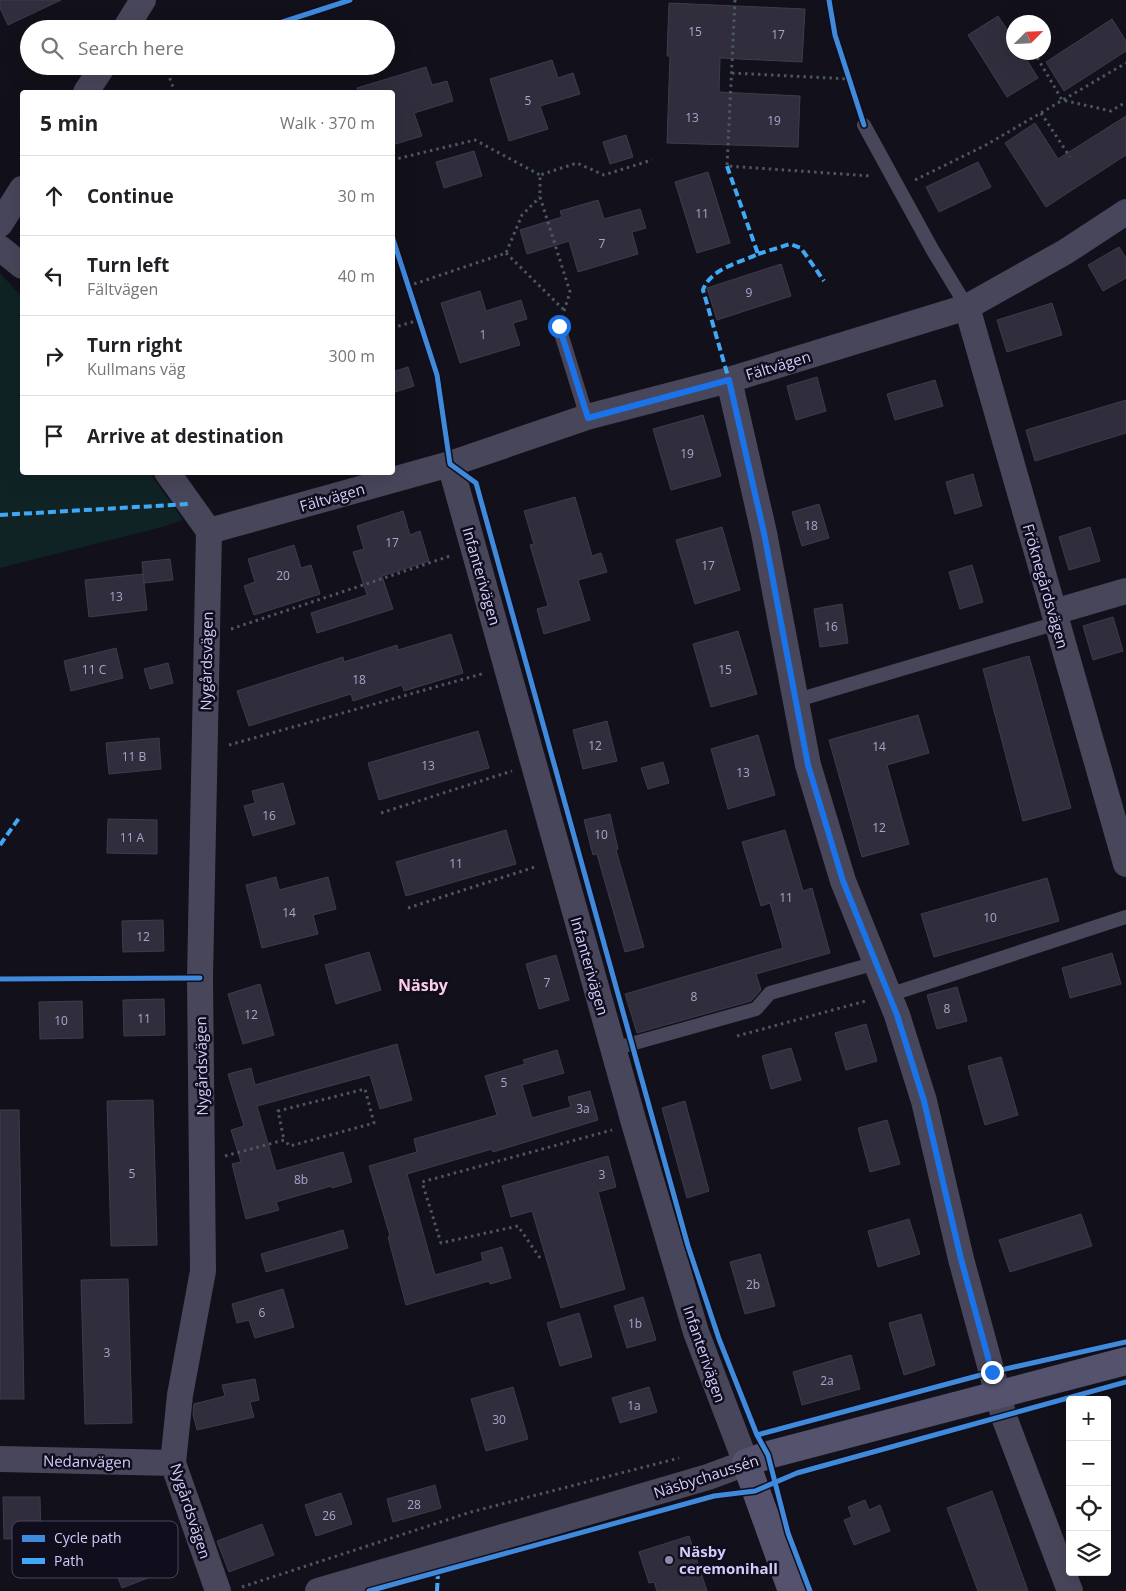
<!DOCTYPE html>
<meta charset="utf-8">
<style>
:root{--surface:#fff;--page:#f2f2f2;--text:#202124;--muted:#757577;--line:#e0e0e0}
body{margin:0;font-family:"Open Sans",sans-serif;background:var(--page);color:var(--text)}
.controls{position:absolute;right:15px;bottom:15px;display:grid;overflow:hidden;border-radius:5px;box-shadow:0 5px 20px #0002}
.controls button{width:45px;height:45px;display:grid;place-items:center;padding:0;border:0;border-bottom:1px solid var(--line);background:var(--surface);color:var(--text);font:25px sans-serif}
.compass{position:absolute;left:1006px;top:15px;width:45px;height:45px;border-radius:50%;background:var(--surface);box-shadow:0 5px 20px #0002;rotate:66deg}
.stop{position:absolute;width:15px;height:15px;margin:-11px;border:4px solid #1a73e8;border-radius:50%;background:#fff}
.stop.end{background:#1a73e8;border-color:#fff;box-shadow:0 1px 5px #0008}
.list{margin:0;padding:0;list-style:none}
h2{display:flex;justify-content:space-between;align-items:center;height:65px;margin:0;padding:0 20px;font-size:21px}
h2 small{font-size:16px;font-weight:400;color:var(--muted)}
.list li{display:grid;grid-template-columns:32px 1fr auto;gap:15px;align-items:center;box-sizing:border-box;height:80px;padding:0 20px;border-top:1px solid var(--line)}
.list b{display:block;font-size:19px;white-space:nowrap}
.list p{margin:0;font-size:16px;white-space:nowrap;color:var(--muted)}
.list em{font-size:16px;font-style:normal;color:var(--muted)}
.icon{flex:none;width:28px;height:28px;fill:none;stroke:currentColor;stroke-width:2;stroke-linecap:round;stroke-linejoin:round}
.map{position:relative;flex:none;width:1126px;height:1591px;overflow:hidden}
.search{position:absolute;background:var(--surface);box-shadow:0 5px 20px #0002;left:20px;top:20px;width:375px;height:55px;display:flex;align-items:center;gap:12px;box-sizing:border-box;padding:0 18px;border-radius:28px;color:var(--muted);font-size:19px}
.panel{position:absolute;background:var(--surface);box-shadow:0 5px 20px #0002;left:20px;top:90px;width:375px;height:385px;border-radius:5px}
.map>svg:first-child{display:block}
.green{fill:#102324}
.building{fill:#302e3c;stroke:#3f3b4d}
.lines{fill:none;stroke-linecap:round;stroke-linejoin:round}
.path{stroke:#4b5764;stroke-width:3;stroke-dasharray:2.5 4;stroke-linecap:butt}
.lane{stroke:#48465a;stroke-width:14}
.street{stroke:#48465a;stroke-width:26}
.secondary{stroke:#54526c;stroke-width:28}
.quiet{stroke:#3fa9f5;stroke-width:4;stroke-dasharray:8 4;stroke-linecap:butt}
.cycleway-casing{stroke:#100d1d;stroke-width:8}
.cycleway{stroke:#408adc;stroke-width:5}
.route{stroke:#1a73e8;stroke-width:6}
.poi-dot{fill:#908aad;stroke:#100d1d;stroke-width:2}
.labels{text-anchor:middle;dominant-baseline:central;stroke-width:5;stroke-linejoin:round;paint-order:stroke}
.number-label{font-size:12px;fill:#aba4cc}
.street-label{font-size:15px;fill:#d4ccfc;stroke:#100d1d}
.poi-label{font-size:15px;font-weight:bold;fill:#d4ccfc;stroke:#100d1d;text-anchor:start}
.neighbourhood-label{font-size:16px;font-weight:bold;fill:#fccde8;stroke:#100d1d}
.key{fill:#100d1d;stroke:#4b4660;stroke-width:1}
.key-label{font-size:14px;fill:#d4ccfc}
</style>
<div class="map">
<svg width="1126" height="1591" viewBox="0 0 1126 1591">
<rect width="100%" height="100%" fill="#12101a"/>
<path class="green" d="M0,273L22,297V472L150,473L183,520L162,527L0,568Z"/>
<path class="building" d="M0,0H61L8,25L0,8Z
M669,3L805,9L802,62L720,58L719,92L800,96L798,147L667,143L670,56H667Z
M998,16L1014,40V52H1022L1038,78L1007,97L968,35Z
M1112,19L1126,41V51L1064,91L1046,62Z
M552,60L558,78L573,73L580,94L540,106L548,129L509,141L490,79Z
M426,67L432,85L447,81L453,101L414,113L422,136L392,145V92H358L357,88Z
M1126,116V155L1046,207L1005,143L1035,123L1058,159Z
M626,135L633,157L610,164L603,142Z
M474,151L482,176L444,188L436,162Z
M978,162L991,187L939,212L926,187Z
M708,172L730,243L697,253L675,182Z
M598,200L604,219L640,209L646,228L632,232L638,254L578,272L569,241L527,254L520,230L562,217L560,211Z
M1119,247L1126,258V278L1103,291L1088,265Z
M781,264L791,296L717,320L707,288Z
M480,291L486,311L521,300L527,319L513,323L520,345L460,363L441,303Z
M1052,303L1062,335L1007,352L997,320Z
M408,367L414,386L392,393V372Z
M817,377L826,411L796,420L787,386Z
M935,380L943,406L895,420L887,394Z
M1126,400V433L1035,461L1026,430Z
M703,415L721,476L671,490L653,429Z
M973,474L982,506L955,514L946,482Z
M575,497L592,556L601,553L607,572L578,580L590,620L544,634L537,609L548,606L530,545L534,544L524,511Z
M819,504L829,538L802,546L792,512Z
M403,511L410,535L420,531L429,561L382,576L393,609L317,633L311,613L367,595L353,552L364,549L357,526Z
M722,527L740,590L695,604L676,540Z
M1090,527L1100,561L1069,570L1059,537Z
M294,545L301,568L311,565L320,594L254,615L244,586L255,582L248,559Z
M170,559L173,580L144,583L142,562Z
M972,565L983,602L960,609L949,572Z
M143,574L147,610L89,617L85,580Z
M842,604L848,643L820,647L814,609Z
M1113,617L1123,651L1093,660L1083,626Z
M738,631L757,694L711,707L693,644Z
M451,634L463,673L404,691L402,685L353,701L351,694L249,726L237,691L343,657L344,662L397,645L398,650Z
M116,648L123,678L71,691L64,661Z
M1029,656L1071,808L1023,821L983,669Z
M168,663L173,683L150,689L144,669Z
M918,715L929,753L887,765L909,844L862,857L829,740Z
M607,721L617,761L583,769L573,730Z
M478,731L489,768L379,800L368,763Z
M758,735L775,795L728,809L711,749Z
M159,738L161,769L109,774L106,743Z
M663,762L669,783L648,789L641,768Z
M283,783L295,824L253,836L244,806L255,803L252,791Z
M610,814L618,849L616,850L644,947L625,952L597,854L593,855L584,820Z
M108,819L157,820V854L107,853Z
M506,830L516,864L406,896L396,862Z
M785,830L803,891L812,888L830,953L756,974L761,990L751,1001L637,1033L625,994L783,948L770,903L761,906L742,842Z
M276,877L279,890L328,877L336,909L313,915L318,934L262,948L246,885Z
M1047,878L1059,921L934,957L921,914Z
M163,920L164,951L123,952L122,921Z
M369,952L381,990L336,1004L325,965Z
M1112,953L1121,984L1070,998L1062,968Z
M556,955L569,1000L539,1009L526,964Z
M260,984L274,1035L243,1044L228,994Z
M957,987L967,1021L937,1029L927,995Z
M164,999L165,1035L124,1036L123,1000Z
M82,1001L83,1038L40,1039L39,1002Z
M866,1024L877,1061L846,1070L835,1033Z
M397,1044L412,1100L380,1109L370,1075L257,1106L276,1171L343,1152L352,1182L332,1188L331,1186L276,1202L279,1210L246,1219L232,1164L241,1162L231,1130L244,1126L228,1074L251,1068L255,1085Z
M791,1048L801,1080L771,1089L762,1056Z
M557,1050L564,1073L522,1085L532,1118L571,1107L568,1097L590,1091L598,1120L493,1152L492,1149L407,1174L435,1275L483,1261L481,1253L502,1247L511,1278L490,1284L489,1281L406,1305L388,1237L390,1236L369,1166L417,1152L414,1139L497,1115L485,1076L525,1064L523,1060Z
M1001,1057L1018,1115L985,1125L968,1066Z
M153,1100L157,1245L111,1246L107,1101Z
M685,1101L709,1191L687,1198L662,1108Z
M0,1110H19L24,1399H0Z
M887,1120L900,1164L870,1172L858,1128Z
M608,1156L616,1187L598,1192L625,1289L561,1308L532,1211L511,1217L502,1186Z
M1081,1214L1092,1246L1010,1272L999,1240Z
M909,1219L920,1254L878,1267L868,1231Z
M343,1230L348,1248L266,1272L261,1254Z
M760,1254L775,1306L745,1314L730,1262Z
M128,1279L132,1423L85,1424L81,1280Z
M283,1289L294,1327L255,1338L249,1320L237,1323L232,1304Z
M643,1297L656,1340L627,1348L614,1306Z
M579,1313L592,1357L560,1366L547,1323Z
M921,1314L935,1365L904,1375L889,1323Z
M851,1355L860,1389L802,1405L793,1372Z
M255,1379L259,1400L250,1402L254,1417L197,1430L193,1414L194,1404L225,1396L222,1385Z
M513,1387L528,1439L486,1451L471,1399Z
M649,1387L657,1412L620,1423L612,1398Z
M435,1485L441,1508L393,1522L387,1499Z
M992,1491L1028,1591H978L947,1508Z
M341,1493L352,1524L316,1536L305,1505Z
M3,1497H40L41,1538L4,1539Z
M865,1500L869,1510L880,1505L890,1531L854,1545L844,1520L852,1517L848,1507Z
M153,1523L171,1569L122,1588L104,1542Z
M262,1524L274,1555L229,1572L217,1541Z
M689,1536L707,1591H657L654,1582L649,1583L639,1552Z"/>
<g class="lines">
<path class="path" d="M735,0L727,166L871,176
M1034,52L1062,100L1111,111L1126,102
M165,66L175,92
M732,73L849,79
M1041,113L1070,157
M392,160L475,140L540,175
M915,180L986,145L1126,63
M506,253L563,309
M408,286L506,253L522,215L540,197
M564,311L570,292L540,197V175L577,163L604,175L652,160
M392,328L419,320
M231,629L450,556
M229,745L485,673
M381,813L512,771
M408,908L538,866
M737,1036L866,1001
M225,1156L284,1140L290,1146L374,1123L365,1089L278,1111L284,1140
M540,1258L518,1226L441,1243L422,1182L612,1130
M242,1587L471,1512L679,1458"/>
<path class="lane" d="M864,125L932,249L967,307
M559,327L587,417
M794,701L1057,623
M889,995L1126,917
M613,1049L756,1009L770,993L876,963"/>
<path class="street" d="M125,29L143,0
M86,92L103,66
M0,224L22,189
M0,248L22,266
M967,307L1126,864
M729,380L764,533L808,765L843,881L897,1015L924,1101L961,1259L1004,1417L1070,1591
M167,472L209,531
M209,531L200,978L203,1271L180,1395L173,1463L218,1591
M209,531L450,464L587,417L729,380L967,307L1065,252L1126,212
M1054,612L1126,591
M0,1459L173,1463
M318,1591L708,1477L746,1463L696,1332L634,1123L450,464"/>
<path class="secondary" d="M792,1591L746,1463L768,1455L1126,1361"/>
<path class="quiet" d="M727,166L758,254C739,263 710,269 703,290L729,380
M758,254L790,244L801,248L824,281
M0,515L189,504
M0,845L19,818
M437,1591L438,1572"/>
<g class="cycleway-casing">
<path id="cycleway" d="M829,0L835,35L864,125
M261,29L350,0
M392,236L437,375L450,464L476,483L688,1246L719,1339L757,1435L768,1455L788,1533L810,1591
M0,979L200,978
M757,1435L992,1372L1126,1342
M369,1591L714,1496L755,1491L797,1473L1126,1382"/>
</g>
<use href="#cycleway" class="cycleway"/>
</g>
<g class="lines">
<path class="route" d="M559,326L588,418L729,380L764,533L808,765L843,881L897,1015L924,1101L961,1259L992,1372"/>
</g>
<circle class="poi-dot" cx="669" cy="1560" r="5"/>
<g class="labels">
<g class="number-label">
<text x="695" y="31">15</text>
<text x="778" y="34">17</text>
<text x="528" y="100">5</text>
<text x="692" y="117">13</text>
<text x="774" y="120">19</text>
<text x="702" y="213">11</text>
<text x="602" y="243">7</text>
<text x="749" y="292">9</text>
<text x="483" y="334">1</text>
<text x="687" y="453">19</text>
<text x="811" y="525">18</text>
<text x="392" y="542">17</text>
<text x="708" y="565">17</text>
<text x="283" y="575">20</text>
<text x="116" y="596">13</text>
<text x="831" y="626">16</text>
<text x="94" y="669">11 C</text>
<text x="725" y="669">15</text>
<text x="359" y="679">18</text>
<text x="595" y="745">12</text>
<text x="879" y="746">14</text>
<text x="134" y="756">11 B</text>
<text x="428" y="765">13</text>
<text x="743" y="772">13</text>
<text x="269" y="815">16</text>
<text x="879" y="827">12</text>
<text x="601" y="834">10</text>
<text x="132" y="837">11 A</text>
<text x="456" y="863">11</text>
<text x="786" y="897">11</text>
<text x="289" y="912">14</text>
<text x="990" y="917">10</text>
<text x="143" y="936">12</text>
<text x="547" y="982">7</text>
<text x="694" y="996">8</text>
<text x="947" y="1008">8</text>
<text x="251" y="1014">12</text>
<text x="144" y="1018">11</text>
<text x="61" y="1020">10</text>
<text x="504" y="1082">5</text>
<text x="583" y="1108">3a</text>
<text x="132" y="1173">5</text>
<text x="602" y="1174">3</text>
<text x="301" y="1179">8b</text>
<text x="753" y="1284">2b</text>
<text x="262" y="1312">6</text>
<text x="635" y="1323">1b</text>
<text x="107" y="1352">3</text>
<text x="827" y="1380">2a</text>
<text x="634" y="1405">1a</text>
<text x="499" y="1419">30</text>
<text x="414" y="1504">28</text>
<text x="329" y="1515">26</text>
</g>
<g class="street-label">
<text transform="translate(778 365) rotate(-17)">Fältvägen</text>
<text transform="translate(332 497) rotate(-16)">Fältvägen</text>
<text transform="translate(482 576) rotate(74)">Infanterivägen</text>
<text transform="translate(1046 586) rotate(74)">Fröknegårdsvägen</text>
<text transform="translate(206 661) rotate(-89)">Nygårdsvägen</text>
<text transform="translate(590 966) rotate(74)">Infanterivägen</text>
<text transform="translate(201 1066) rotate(-91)">Nygårdsvägen</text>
<text transform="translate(705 1354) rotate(71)">Infanterivägen</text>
<text transform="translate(87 1461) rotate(1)">Nedanvägen</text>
<text transform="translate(706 1476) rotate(-18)">Näsbychaussén</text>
<text transform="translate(191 1511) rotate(72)">Nygårdsvägen</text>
</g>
<g class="poi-label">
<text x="679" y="1551">Näsby<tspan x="679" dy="17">ceremonihall</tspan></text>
</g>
<g class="neighbourhood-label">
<text x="423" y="985">Näsby</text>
</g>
</g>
<rect x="12" y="1521" width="166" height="57" rx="8" class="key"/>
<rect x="22" y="1535" width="23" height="7" fill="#408adc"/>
<rect x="22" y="1558" width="23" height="6" fill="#3fa9f5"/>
<g class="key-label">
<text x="54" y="1543">Cycle path</text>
<text x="54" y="1566">Path</text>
</g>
</svg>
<div class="controls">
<button>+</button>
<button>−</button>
<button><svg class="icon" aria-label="locate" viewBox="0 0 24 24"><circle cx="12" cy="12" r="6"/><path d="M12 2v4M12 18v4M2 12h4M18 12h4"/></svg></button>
<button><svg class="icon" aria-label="layers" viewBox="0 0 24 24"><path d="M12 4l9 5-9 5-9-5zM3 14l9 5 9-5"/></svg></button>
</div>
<svg class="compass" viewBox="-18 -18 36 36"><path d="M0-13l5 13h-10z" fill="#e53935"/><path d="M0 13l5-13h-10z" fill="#757577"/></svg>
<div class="stop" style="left:559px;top:326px"></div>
<div class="stop end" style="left:992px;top:1372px"></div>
<div class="search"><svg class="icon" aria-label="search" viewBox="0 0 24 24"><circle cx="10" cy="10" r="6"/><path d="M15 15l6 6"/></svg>Search here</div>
<section class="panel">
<h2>5 min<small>Walk · 370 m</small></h2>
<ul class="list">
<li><svg class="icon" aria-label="ahead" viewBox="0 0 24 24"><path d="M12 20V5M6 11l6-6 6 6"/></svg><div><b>Continue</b></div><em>30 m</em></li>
<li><svg class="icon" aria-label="left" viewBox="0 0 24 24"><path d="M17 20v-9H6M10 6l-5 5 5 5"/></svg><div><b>Turn left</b><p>Fältvägen</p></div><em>40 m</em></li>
<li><svg class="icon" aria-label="right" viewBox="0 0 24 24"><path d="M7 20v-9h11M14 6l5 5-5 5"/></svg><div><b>Turn right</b><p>Kullmans väg</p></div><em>300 m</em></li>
<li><svg class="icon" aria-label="arrive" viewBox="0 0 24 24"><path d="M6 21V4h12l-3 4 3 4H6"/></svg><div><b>Arrive at destination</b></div></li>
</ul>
</section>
</div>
